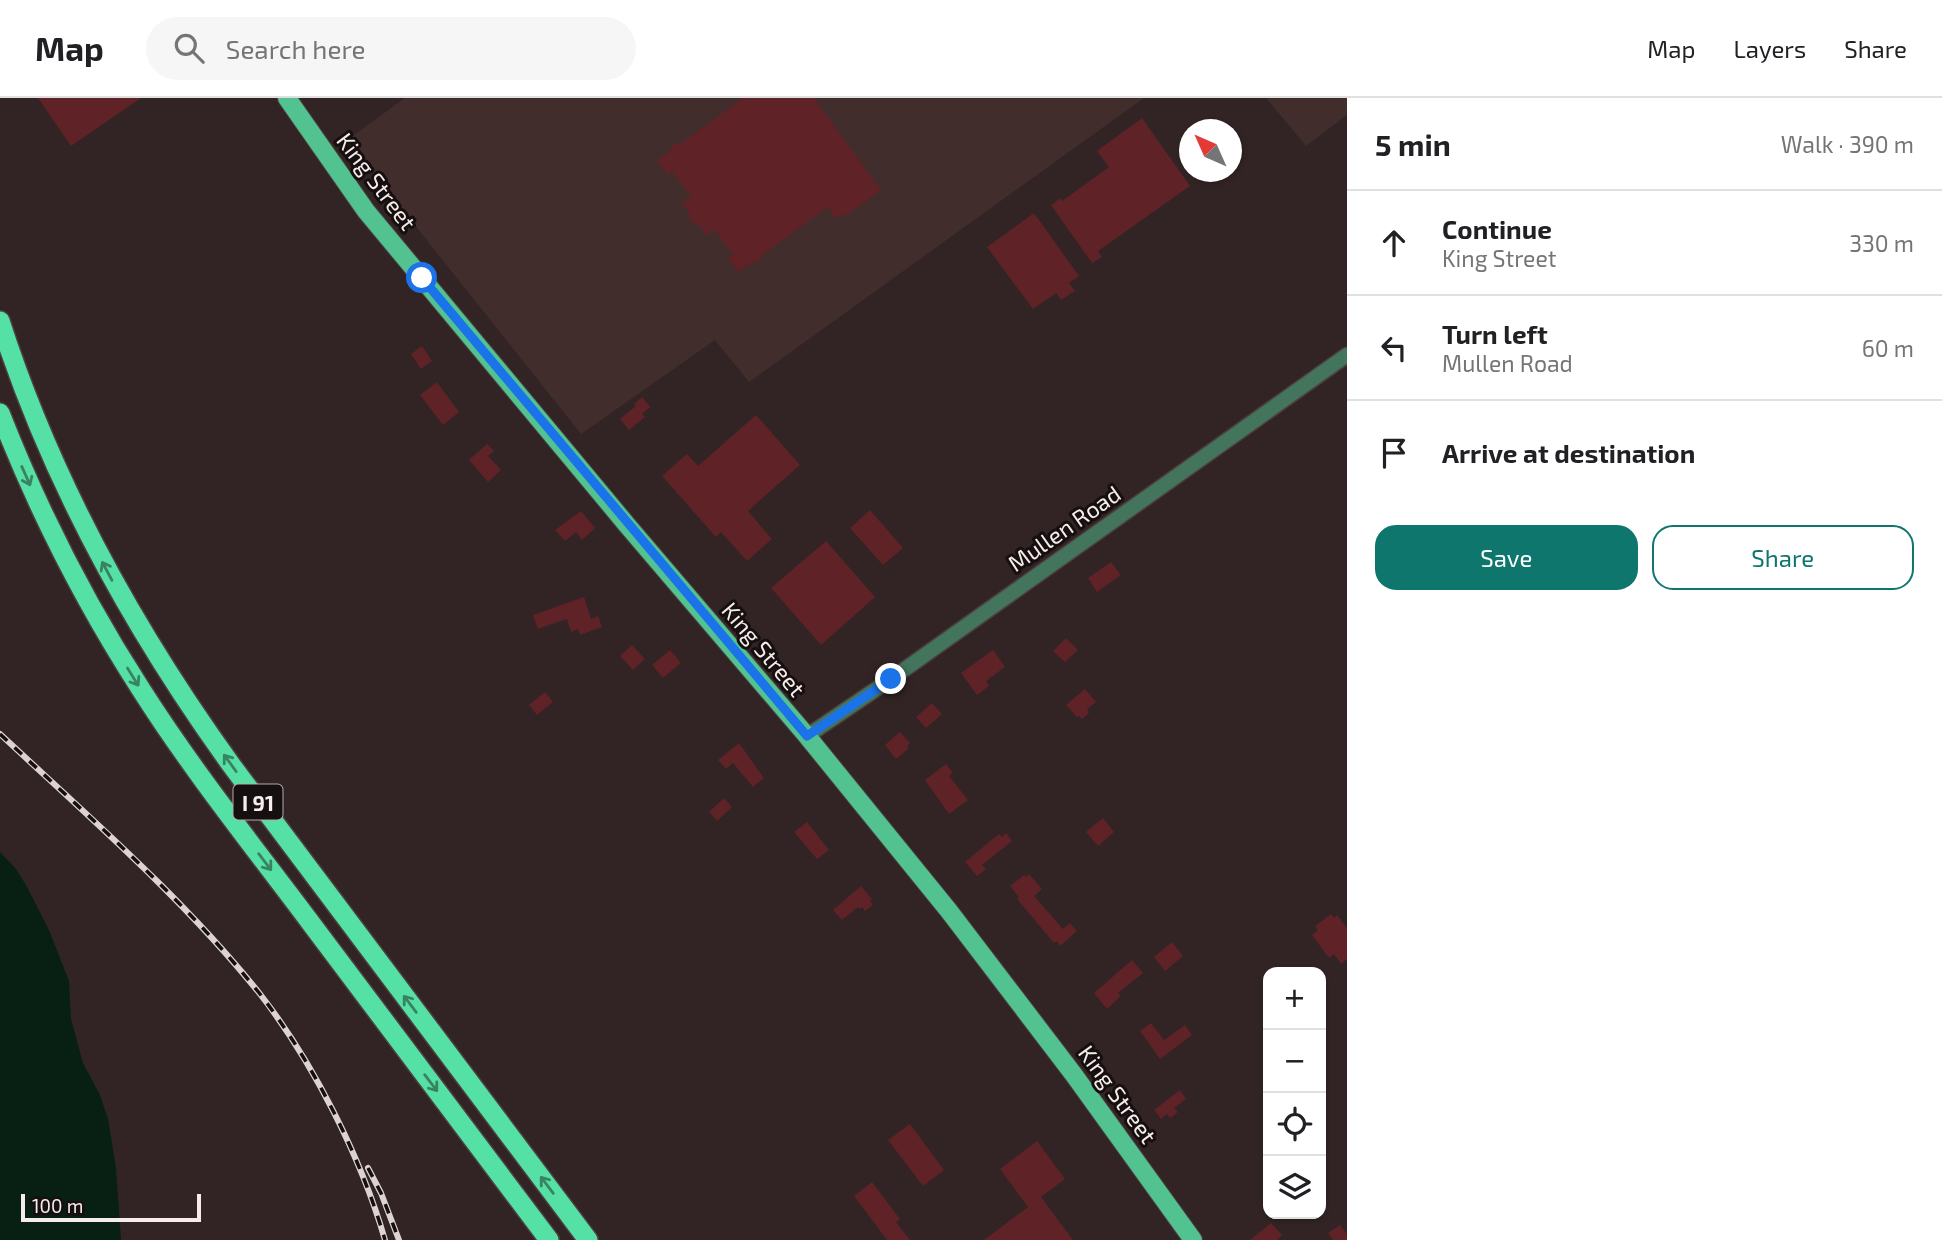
<!DOCTYPE html>
<meta charset="utf-8">
<style>
:root{--surface:#fff;--page:#f6f6f6;--text:#202124;--muted:#757577;--line:#e0e0e0;--accent:#0f766e}
body{margin:0;font-family:"Exo 2",sans-serif;background:var(--page);color:var(--text)}
.controls{position:absolute;right:21px;bottom:21px;display:grid;overflow:hidden;border-radius:14px;box-shadow:0 2px 5px #0004}
.controls button{width:63px;height:63px;display:grid;place-items:center;padding:0;border:0;border-bottom:2px solid var(--line);background:var(--surface);color:var(--text);font:35px sans-serif}
.compass{position:absolute;left:1179px;top:21px;width:63px;height:63px;border-radius:50%;background:var(--surface);box-shadow:0 2px 5px #0004;rotate:315deg}
.scale{position:absolute;left:21px;bottom:18px;width:180px;box-sizing:border-box;padding-left:7px;border:4px solid #f6ecec;border-top:0;font-size:19px;line-height:24px;white-space:nowrap;color:#f6ecec;-webkit-text-stroke:5px #160f0f;paint-order:stroke}
.stop{position:absolute;width:21px;height:21px;margin:-16px;border:5px solid #1a73e8;border-radius:50%;background:#fff}
.stop.end{background:#1a73e8;border-color:#fff;box-shadow:0 2px 7px #0008}
.list{margin:0;padding:0;list-style:none}
h2{display:flex;justify-content:space-between;align-items:center;height:91px;margin:0;padding:0 28px;font-size:30px}
h2 small{font-size:23px;font-weight:400;color:var(--muted)}
.list li{display:grid;grid-template-columns:46px 1fr auto;gap:21px;align-items:center;box-sizing:border-box;height:105px;padding:0 28px;border-top:2px solid var(--line)}
.list b{display:block;font-size:26px;white-space:nowrap}
.list p{margin:0;font-size:23px;white-space:nowrap;color:var(--muted)}
.list em{font-size:23px;font-style:normal;color:var(--muted)}
.actions{display:flex;gap:14px;padding:21px 28px}
.actions a{flex:1;padding:16px 0;border:2px solid var(--accent);border-radius:21px;text-align:center;font-size:24px;color:var(--accent)}
.actions .main{background:var(--accent);color:#fff}
.icon{flex:none;width:38px;height:38px;fill:none;stroke:currentColor;stroke-width:2;stroke-linecap:round;stroke-linejoin:round}
.map{position:relative;flex:none;width:1347px;height:1142px;overflow:hidden}
header{display:flex;align-items:center;gap:42px;box-sizing:border-box;height:98px;padding:0 35px;background:var(--surface);border-bottom:2px solid var(--line)}
header strong{font-size:33px}
nav{display:flex;gap:38px;margin-inline-start:auto;font-size:24px}
.search{width:490px;height:63px;background:var(--page);display:flex;align-items:center;gap:18px;box-sizing:border-box;padding:0 24px;border-radius:38px;color:var(--muted);font-size:26px}
main{display:flex}
aside{flex:1;background:var(--surface)}
.map>svg:first-child{display:block}
.built{fill:#422d2d}
.water{fill:#081f14}
.building{fill:#5f2227}
.lines{fill:none;stroke-linecap:round;stroke-linejoin:round}
.minor-casing{stroke:#4d4040;stroke-width:17}
.major-casing{stroke:#4d4040;stroke-width:20}
.highway-casing{stroke:#4d4040;stroke-width:22}
.minor{stroke:#43755d;stroke-width:14}
.major{stroke:#52c290;stroke-width:18}
.highway{stroke:#55e1a5;stroke-width:19}
.rail-casing{stroke:#ded3d3;stroke-width:6}
.rail{stroke:#160f0f;stroke-width:3.5;stroke-dasharray:10;stroke-linecap:butt}
.oneway{stroke:#398262}
.route{stroke:#1a73e8;stroke-width:9}
.labels{text-anchor:middle;dominant-baseline:central;stroke-width:6;stroke-linejoin:round;paint-order:stroke}
.shield{fill:#160f0f;stroke:#b3aaaa;stroke-width:2}
.shield-label{font-size:21px;font-weight:bold;fill:#f6ecec}
.street-label{font-size:23px;fill:#f6ecec;stroke:#160f0f}
</style>
<header>
<strong>Map</strong>
<div class="search"><svg class="icon" aria-label="search" viewBox="0 0 24 24"><circle cx="10" cy="10" r="6"/><path d="M15 15l6 6"/></svg>Search here</div>
<nav><a>Map</a><a>Layers</a><a>Share</a></nav>
</header>
<main>
<div class="map">
<svg width="1347" height="1142" viewBox="0 0 1347 1142">
<rect width="100%" height="100%" fill="#322424"/>
<path class="built" d="M405,0H1144L749,284L715,242L581,336L347,42Z
M1266,0H1347V17L1306,48Z"/>
<path class="water" d="M0,754L16,771L26,787L49,832L69,883L71,921L83,965L100,997L108,1021L116,1070L121,1142H0Z"/>
<path class="building" d="M38,0H141L71,48Z
M743,0H814L881,92L846,118L844,116L836,121L828,109L761,158L763,160L754,166L753,164L738,174L728,160L733,157L714,131L706,138L698,126L695,128L688,118L690,116L682,105L691,99L672,73L668,77L657,62L672,52L670,50L678,44L680,46Z
M1142,20L1190,88L1098,153L1102,159L1092,165L1051,107L1060,100L1062,103L1109,69L1097,53Z
M1034,115L1079,178L1069,185L1075,193L1061,202L1056,195L1033,211L987,149Z
M422,248L432,263L421,271L411,256Z
M437,284L459,314L443,327L420,297Z
M642,299L650,309L642,316L645,319L629,332L620,321L636,308L634,306Z
M756,317L800,367L748,413L772,441L747,463L721,434L716,439L662,378L687,356L698,368Z
M487,346L494,353L488,358L501,372L488,384L469,362Z
M870,412L903,450L883,467L850,430Z
M581,413L595,430L582,442L576,434L565,443L555,432Z
M826,443L875,499L821,547L771,490Z
M1111,464L1121,477L1097,494L1088,480Z
M584,499L591,521L598,518L602,529L580,537L578,531L571,534L567,521L538,531L533,517Z
M1066,540L1078,552L1065,564L1053,553Z
M632,547L645,561L633,572L620,558Z
M670,552L681,565L663,580L652,567Z
M993,552L1005,569L986,583L989,588L977,597L961,575Z
M1085,591L1096,604L1087,611L1089,615L1082,621L1079,618L1077,619L1066,607Z
M545,594L553,604L537,617L529,607Z
M932,605L942,616L926,630L916,619Z
M900,634L910,645L907,648L909,650L896,661L885,647Z
M739,645L764,680L753,689L733,665L726,671L718,662Z
M946,666L953,675L949,678L968,702L949,716L925,682Z
M724,700L732,709L717,723L709,714Z
M1103,720L1114,734L1098,748L1086,734Z
M807,724L829,752L817,761L794,734Z
M1006,735L1012,743L982,767L986,771L977,778L965,764L999,736L1002,739Z
M1029,776L1042,791L1034,798L1063,831L1070,825L1077,833L1060,848L1057,843L1054,845L1017,801L1019,799L1010,788L1024,777L1026,779Z
M861,788L872,801L870,803L873,807L865,813L862,809L860,811L858,809L842,822L833,812Z
M1331,816L1334,820L1337,817L1347,830V861L1341,866L1334,856L1329,860L1312,837L1318,832L1315,828Z
M1172,844L1183,858L1165,873L1154,859Z
M1132,862L1143,875L1118,895L1121,898L1107,911L1094,895Z
M1151,925L1164,942L1185,927L1192,937L1160,961L1140,933Z
M1180,992L1186,1001L1174,1010L1178,1014L1170,1020L1167,1016L1161,1021L1154,1012Z
M910,1026L944,1072L923,1088L888,1042Z
M1037,1043L1065,1081L1041,1099L1073,1142H984L1028,1109L1000,1071Z
M872,1084L900,1121L896,1124L910,1142H887L854,1098Z
M1271,1125L1282,1137L1277,1142H1250Z
M1340,1127L1347,1136V1142H1333L1328,1135Z"/>
<g class="lines">
<g class="minor-casing">
<path id="minor" d="M807,638L891,581L1347,257"/>
</g>
<g class="major-casing">
<path id="major" d="M287,0L366,113L627,427L807,638L949,813L1074,977L1193,1142"/>
</g>
<g class="highway-casing">
<path id="highway" d="M0,223C52,384 133,531 232,668L588,1142
M0,315C38,412 85,505 142,593C193,673 253,748 310,824C389,930 469,1036 549,1142"/>
</g>
<use href="#minor" class="minor"/>
<use href="#major" class="major"/>
<use href="#highway" class="highway"/>
<g class="rail-casing">
<path id="rail" d="M0,636C89,719 184,801 260,896C313,964 361,1059 385,1142
M368,1070L381,1095L399,1142"/>
</g>
<use href="#rail" class="rail"/>
</g>
<defs><path id="oneway-shaft" d="M-6 0H5M1.5-3L5.5 0L1.5 3" fill="none" stroke-width="1.6" stroke-linecap="round" stroke-linejoin="round" transform="scale(1.75)"/></defs>
<g class="oneway">
<use href="#oneway-shaft" transform="translate(26 378) rotate(66)"/>
<use href="#oneway-shaft" transform="translate(107 473) rotate(-118)"/>
<use href="#oneway-shaft" transform="translate(133 579) rotate(58)"/>
<use href="#oneway-shaft" transform="translate(230 665) rotate(-126)"/>
<use href="#oneway-shaft" transform="translate(265 764) rotate(53)"/>
<use href="#oneway-shaft" transform="translate(410 906) rotate(-127)"/>
<use href="#oneway-shaft" transform="translate(431 985) rotate(53)"/>
<use href="#oneway-shaft" transform="translate(547 1087) rotate(-127)"/>
</g>
<g class="lines">
<path class="route" d="M422,180L807,638L891,581"/>
</g>
<g class="labels">
<rect class="shield" x="233.5" y="686.5" width="49" height="35" rx="5"/>
<g class="shield-label">
<text x="258" y="704">I 91</text>
</g>
<g class="street-label">
<text transform="translate(377 83) rotate(53)">King Street</text>
<text transform="translate(1064 430) rotate(-35)">Mullen Road</text>
<text transform="translate(764 551) rotate(50)">King Street</text>
<text transform="translate(1118 996) rotate(54)">King Street</text>
</g>
</g>
</svg>
<div class="controls">
<button>+</button>
<button>−</button>
<button><svg class="icon" aria-label="locate" viewBox="0 0 24 24"><circle cx="12" cy="12" r="6"/><path d="M12 2v4M12 18v4M2 12h4M18 12h4"/></svg></button>
<button><svg class="icon" aria-label="layers" viewBox="0 0 24 24"><path d="M12 4l9 5-9 5-9-5zM3 14l9 5 9-5"/></svg></button>
</div>
<svg class="compass" viewBox="-18 -18 36 36"><path d="M0-13l5 13h-10z" fill="#e53935"/><path d="M0 13l5-13h-10z" fill="#757577"/></svg>
<div class="scale">100 m</div>
<div class="stop" style="left:422px;top:180px"></div>
<div class="stop end" style="left:891px;top:581px"></div>
</div>
<aside>
<h2>5 min<small>Walk · 390 m</small></h2>
<ul class="list">
<li><svg class="icon" aria-label="ahead" viewBox="0 0 24 24"><path d="M12 20V5M6 11l6-6 6 6"/></svg><div><b>Continue</b><p>King Street</p></div><em>330 m</em></li>
<li><svg class="icon" aria-label="left" viewBox="0 0 24 24"><path d="M17 20v-9H6M10 6l-5 5 5 5"/></svg><div><b>Turn left</b><p>Mullen Road</p></div><em>60 m</em></li>
<li><svg class="icon" aria-label="arrive" viewBox="0 0 24 24"><path d="M6 21V4h12l-3 4 3 4H6"/></svg><div><b>Arrive at destination</b></div></li>
</ul>
<div class="actions"><a class="main">Save</a><a>Share</a></div>
</aside>
</main>
